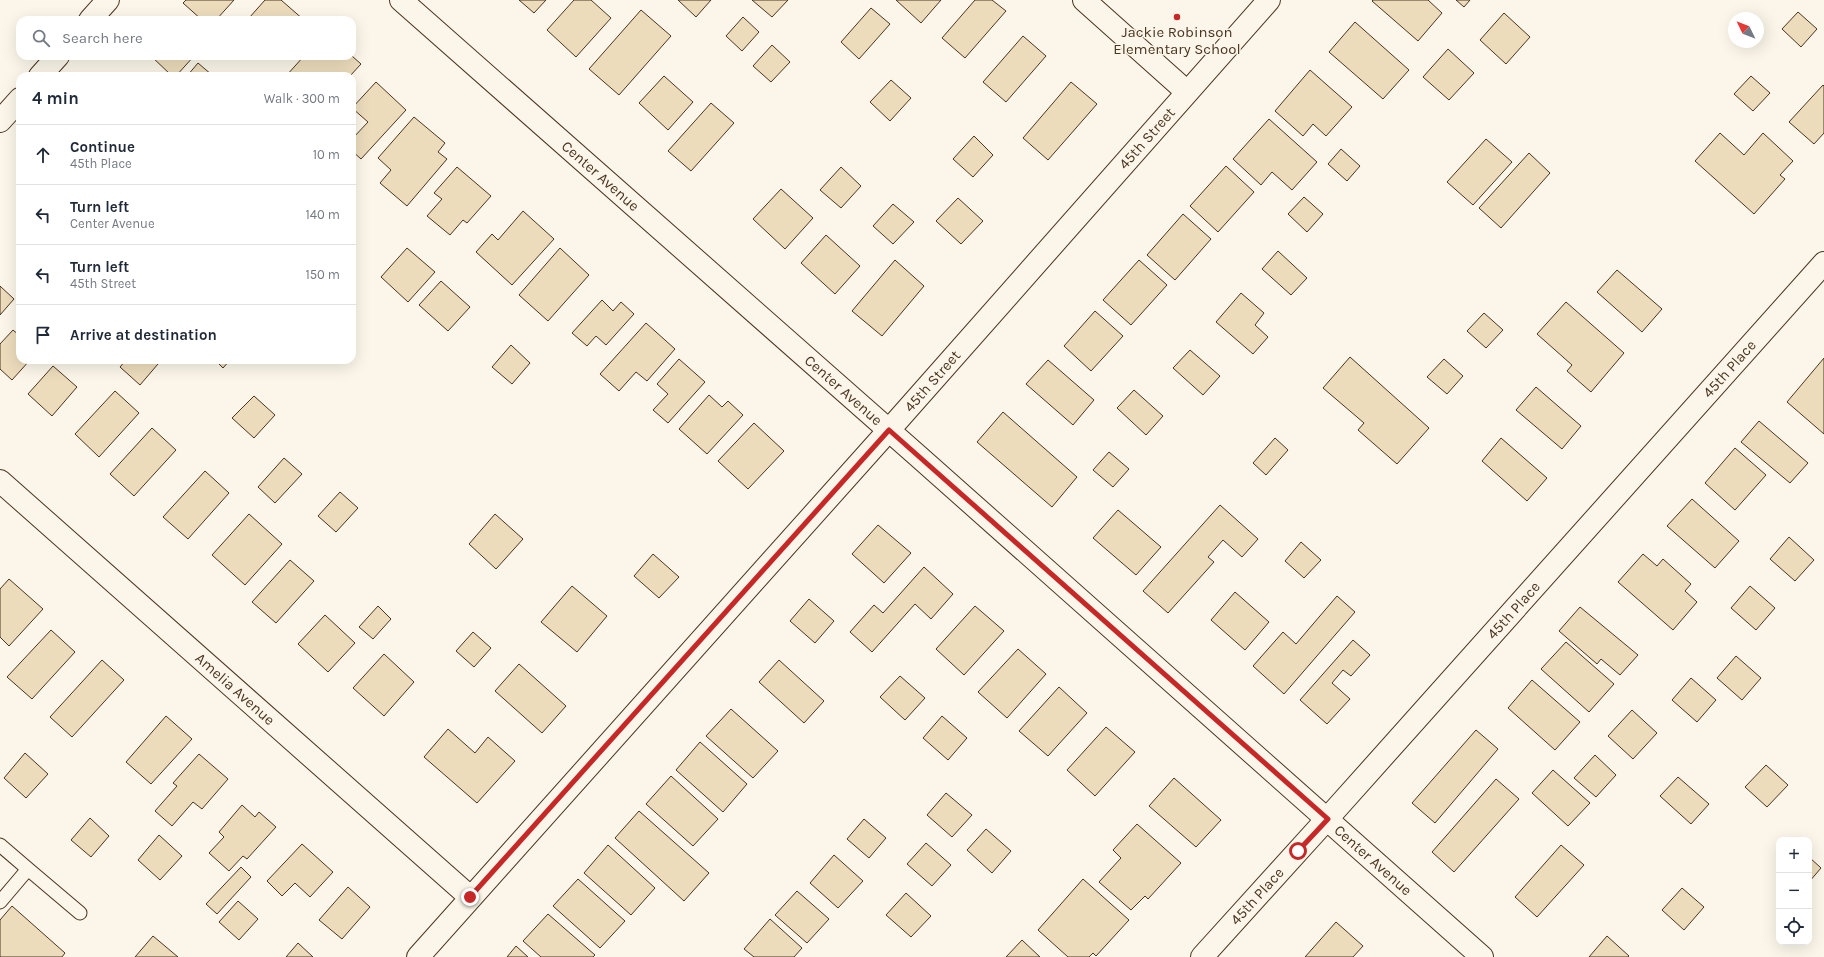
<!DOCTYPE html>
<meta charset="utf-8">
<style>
:root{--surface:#fff;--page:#f6f6f7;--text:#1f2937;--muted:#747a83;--line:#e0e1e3}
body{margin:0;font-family:Karla,sans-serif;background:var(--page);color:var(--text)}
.controls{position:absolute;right:12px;bottom:12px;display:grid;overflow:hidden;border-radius:8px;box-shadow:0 4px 16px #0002}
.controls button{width:36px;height:36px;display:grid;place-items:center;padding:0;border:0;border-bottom:1px solid var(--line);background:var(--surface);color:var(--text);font:20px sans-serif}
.compass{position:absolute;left:1728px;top:12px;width:36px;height:36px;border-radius:50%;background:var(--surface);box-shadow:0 4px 16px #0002;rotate:313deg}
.stop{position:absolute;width:12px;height:12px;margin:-9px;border:3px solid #c62828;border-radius:50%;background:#fff}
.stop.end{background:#c62828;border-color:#fff;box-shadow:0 1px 4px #0008}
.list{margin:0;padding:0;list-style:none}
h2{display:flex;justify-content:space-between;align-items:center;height:52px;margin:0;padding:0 16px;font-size:17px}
h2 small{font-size:13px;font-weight:400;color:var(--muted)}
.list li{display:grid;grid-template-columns:26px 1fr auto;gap:12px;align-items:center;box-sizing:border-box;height:60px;padding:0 16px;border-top:1px solid var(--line)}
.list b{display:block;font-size:15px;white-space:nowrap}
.list p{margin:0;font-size:13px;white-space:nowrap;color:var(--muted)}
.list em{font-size:13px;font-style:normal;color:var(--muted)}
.icon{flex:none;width:22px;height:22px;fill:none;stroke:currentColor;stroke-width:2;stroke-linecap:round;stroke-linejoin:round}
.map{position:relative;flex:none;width:1824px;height:957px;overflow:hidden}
.search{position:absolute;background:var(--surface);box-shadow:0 4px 16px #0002;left:16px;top:16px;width:340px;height:44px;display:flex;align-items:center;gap:10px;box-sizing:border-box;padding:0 14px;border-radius:12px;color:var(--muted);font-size:15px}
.panel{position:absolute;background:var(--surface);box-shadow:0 4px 16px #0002;left:16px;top:72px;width:340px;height:292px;border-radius:12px}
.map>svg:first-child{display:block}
.building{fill:#ecdcbc;stroke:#4a3520}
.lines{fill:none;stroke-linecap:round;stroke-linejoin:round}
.service-casing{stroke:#4a3520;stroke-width:15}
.minor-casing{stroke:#4a3520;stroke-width:24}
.service{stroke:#fbf6e9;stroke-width:13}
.minor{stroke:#fbf6e9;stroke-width:22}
.route{stroke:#c62828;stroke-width:5}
.poi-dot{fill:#c62828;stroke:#fbf6e9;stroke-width:1.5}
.labels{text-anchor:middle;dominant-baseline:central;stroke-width:3;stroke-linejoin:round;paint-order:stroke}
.poi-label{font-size:15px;fill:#4a3520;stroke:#fbf6e9}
.street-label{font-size:15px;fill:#4a3520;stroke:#fbf6e9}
</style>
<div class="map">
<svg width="1824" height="957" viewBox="0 0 1824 957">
<rect width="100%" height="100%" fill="#fbf6e9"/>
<path class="building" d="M186,0H234L216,20H202L183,3Z
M265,0H281L304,20H252L249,18Z
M519,0H546L534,13Z
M574,0H591L611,18L576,57L547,30Z
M678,0H711L696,17Z
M752,0H788L772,17Z
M896,0H941L921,23Z
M975,0H992L1006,11L965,58L942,38Z
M1373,0H1428L1442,13L1418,41L1372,1Z
M1456,0H1470L1464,7Z
M871,8L890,24L859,59L841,42Z
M641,10L671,36L619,95L589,69Z
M1798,12L1817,29L1801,47L1782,29Z
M1504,13L1530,37L1506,64L1480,40Z
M743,17L759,32L742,51L726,36Z
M1355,22L1409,70L1383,99L1329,52Z
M1023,36L1046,56L1006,102L983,82Z
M772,45L790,62L771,82L753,66Z
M1448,49L1474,73L1449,100L1423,77Z
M151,56H194L176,76H172Z
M304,56H352L361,64L350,76H286Z
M198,63L212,75L211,76H187Z
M1310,70L1352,107L1326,136L1313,124L1303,136L1275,111Z
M664,76L693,102L668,130L639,103Z
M1751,76L1770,93L1753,111L1734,94Z
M891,80L911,98L890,121L870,102Z
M376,82L406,110L361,159L352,151V139L368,122L352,108Z
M1071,82L1097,104L1048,160L1023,138Z
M1823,85L1824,86V133L1814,144L1789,122Z
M711,103L734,123L691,171L668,151Z
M414,117L445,143L438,152L447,159L407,206L380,183L391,170L378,158Z
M1269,119L1317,162L1292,190L1272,172L1261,185L1233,159Z
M1720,133L1744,155L1763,133L1793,161L1780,175L1785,179L1754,214L1695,161Z
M974,136L993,155L973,177L953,159Z
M1486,139L1512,162L1473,205L1447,182Z
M1341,149L1360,166L1347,181L1328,164Z
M1529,153L1550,173L1501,228L1479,208Z
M1226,166L1254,192L1218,232L1190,206Z
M457,167L491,196L467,223L463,220L450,235L427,216L442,199L434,193Z
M841,167L861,186L841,208L820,190Z
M781,189L813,218L785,249L753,219Z
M1304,197L1323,214L1307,232L1288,214Z
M958,198L983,221L961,244L936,221Z
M893,204L914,222L893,244L873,226Z
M523,211L554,239L512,285L476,252L492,234L498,240Z
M1183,214L1211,239L1175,280L1147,255Z
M826,235L860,266L835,294L801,263Z
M407,248L435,272L408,302L381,277Z
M560,248L589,275L548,321L519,295Z
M1278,251L1307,278L1291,295L1262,269Z
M895,260L924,286L882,336L852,311Z
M1139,260L1167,285L1131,325L1103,300Z
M1617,270L1662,309L1642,332L1597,292Z
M441,281L470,307L448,331L419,305Z
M0,286L14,299L0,315Z
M1241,293L1264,313L1255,325L1268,337L1253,354L1216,322Z
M602,300L613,311L621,302L634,314L606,345L596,336L587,346L572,333Z
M1566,302L1624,353L1591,392L1567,371L1572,365L1537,334Z
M1095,311L1123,336L1091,371L1064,346Z
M1484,313L1503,330L1486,348L1467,331Z
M646,323L675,349L647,381L636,372L619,391L600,374Z
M13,330L20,336V360H30L12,380L0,369V344Z
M511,345L530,363L512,384L492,367Z
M1190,350L1220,376L1203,395L1173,368Z
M1350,357L1429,428L1397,464L1358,430L1364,423L1323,388Z
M1824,358V434L1787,402Z
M679,359L705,382L668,423L653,410L668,394L657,384Z
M1444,359L1463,376L1447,394L1427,377Z
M126,360H154L158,364L140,385L120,367Z
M215,360H230L223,368Z
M1048,360L1094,400L1073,425L1026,384Z
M53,366L77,387L52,416L28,394Z
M1536,387L1581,426L1562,449L1516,410Z
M1134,390L1163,416L1146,435L1117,408Z
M115,391L139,413L99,457L75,434Z
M709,395L722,407L728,401L743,415L707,454L679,429Z
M254,396L275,415L254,438L232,418Z
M1003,412L1077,477L1052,507L977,442Z
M1759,421L1808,463L1790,483L1741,442Z
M754,423L784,451L748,489L718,461Z
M152,428L176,450L134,496L110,474Z
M1275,438L1288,450L1266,475L1253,463Z
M1501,438L1547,478L1527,501L1482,461Z
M1735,448L1766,475L1735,510L1705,483Z
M1109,452L1129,469L1113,487L1093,470Z
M284,458L302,474L275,503L258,487Z
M205,471L229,493L188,539L163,517Z
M340,492L358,508L336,532L318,516Z
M1692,499L1739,541L1715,568L1667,526Z
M1220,505L1258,539L1242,557L1223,540L1208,557L1214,562L1168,613L1143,591Z
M1118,510L1161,547L1136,575L1093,538Z
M249,514L282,544L245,585L212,555Z
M495,514L523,539L496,569L469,544Z
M878,525L911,553L884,583L852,554Z
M1789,537L1814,560L1795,581L1770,559Z
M1301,542L1321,560L1304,578L1285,561Z
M653,554L679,577L659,598L634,576Z
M1643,554L1657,566L1663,559L1691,584L1685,591L1697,602L1673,630L1618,582Z
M290,560L314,581L276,623L252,602Z
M924,567L953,594L931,619L915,604L872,652L850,632L874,605L883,613Z
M9,579L43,609L9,646L0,637V589Z
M572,586L607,616L577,652L541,622Z
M1750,586L1775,608L1756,630L1731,608Z
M1235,592L1269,622L1245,650L1211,620Z
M1337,596L1355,612L1284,694L1253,666L1283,632L1296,644Z
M809,599L834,621L815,643L790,621Z
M378,606L391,619L373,639L359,627Z
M975,606L1004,631L964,675L936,649Z
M1580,607L1638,655L1620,675L1601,659L1597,664L1559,631Z
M325,615L355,643L328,672L298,644Z
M51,630L75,652L32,699L7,677Z
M473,632L491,648L474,667L456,651Z
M1353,640L1370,655L1351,676L1343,670L1332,683L1350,699L1327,724L1300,700Z
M1566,642L1614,684L1589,712L1541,669Z
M1018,649L1046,674L1007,718L978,692Z
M384,654L414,682L384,716L353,688Z
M1736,656L1761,678L1742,700L1717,678Z
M102,660L124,680L72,737L50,717Z
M779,660L824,701L804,723L759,682Z
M519,664L566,706L542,733L495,691Z
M900,676L925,698L905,720L880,697Z
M1691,678L1716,700L1697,722L1672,700Z
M1532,680L1580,722L1555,750L1508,708Z
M1059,687L1087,713L1048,756L1019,731Z
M731,709L778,751L753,778L706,736Z
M1632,710L1657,733L1633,759L1608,736Z
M166,716L192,739L151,784L126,762Z
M942,716L967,738L948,760L923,738Z
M1106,727L1135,752L1095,796L1067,770Z
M448,729L475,753L488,737L515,761L477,803L424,757Z
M1476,730L1498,749L1435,823L1412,803Z
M700,742L747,784L723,812L676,770Z
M25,753L48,774L26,798L4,778Z
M199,754L228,779L202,809L193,802L172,826L155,811L177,786L173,783Z
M1595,755L1616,775L1596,797L1574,778Z
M1766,765L1788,785L1767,807L1745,787Z
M1553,770L1590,803L1568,826L1532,793Z
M671,776L718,819L693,846L646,804Z
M1678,777L1709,804L1691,824L1660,796Z
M1174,778L1221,820L1196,847L1149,806Z
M1496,779L1519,799L1454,872L1432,852Z
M946,793L972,815L952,837L927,815Z
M242,805L255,817L259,812L276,827L247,859L243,856L229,871L209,853L224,837L219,832Z
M639,811L709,873L684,901L615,838Z
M90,818L109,836L91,857L71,840Z
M864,819L886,838L869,858L847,839Z
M1137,824L1181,863L1148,899L1145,896L1131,910L1099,882L1121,858L1113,850Z
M986,829L1011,851L992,873L967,850Z
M159,835L182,856L160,880L138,860Z
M926,843L951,865L932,886L907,864Z
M302,844L333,872L310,897L295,883L282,896L267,881Z
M608,845L655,888L631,915L584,873Z
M1561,845L1584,865L1537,917L1515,897Z
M834,855L863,881L838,908L810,883Z
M1809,857L1821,868L1809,882Z
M241,867L251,877L217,914L206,904Z
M578,879L625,921L600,948L553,906Z
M1083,879L1129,920L1096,956L1093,953L1089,957H1068L1038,930Z
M348,887L370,907L342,939L319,920Z
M1682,888L1704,907L1684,930L1662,910Z
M797,891L829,919L807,943L775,915Z
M906,893L931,916L911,937L886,915Z
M238,901L258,919L239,940L219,922Z
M12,906L65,953L62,957H0V920Z
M548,914L595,955L593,957H541L523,941Z
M770,919L802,948L794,957H754L744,949Z
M1336,922L1363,946L1353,957H1305Z
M153,936L178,957H135Z
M1607,936L1629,956L1628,957H1589Z
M1022,940L1040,957H1006Z
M298,943L313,957H286Z
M516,946L528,957H507Z"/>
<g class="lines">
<g class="service-casing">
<path id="service" d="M0,845L28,869L0,902
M28,869L80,913"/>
</g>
<g class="minor-casing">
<g id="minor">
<path id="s1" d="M401,0L918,456L1482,957"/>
<path d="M1084,0L1187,92"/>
<path d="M90,20L108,0"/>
<path d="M40,76L58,56"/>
<path d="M0,121L20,99"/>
<path id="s2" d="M0,481L470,897"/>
<path id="s3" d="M418,957L889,430L1269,0"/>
<path id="s4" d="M1202,957L1327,819L1824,263"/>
</g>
</g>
<use href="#service" class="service"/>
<use href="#minor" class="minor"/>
</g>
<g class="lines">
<path class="route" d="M470,897L889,430L1328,819L1298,851"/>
</g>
<circle class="poi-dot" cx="1177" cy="17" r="4"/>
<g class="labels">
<g class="poi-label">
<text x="1177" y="32">Jackie Robinson<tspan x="1177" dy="17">Elementary School</tspan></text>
</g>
<g class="street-label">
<text stroke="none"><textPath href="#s3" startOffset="1096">45th Street</textPath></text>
<text stroke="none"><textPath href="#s1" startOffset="266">Center Avenue</textPath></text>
<text stroke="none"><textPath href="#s4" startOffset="790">45th Place</textPath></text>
<text stroke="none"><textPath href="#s3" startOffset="772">45th Street</textPath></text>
<text stroke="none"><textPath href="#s1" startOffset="590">Center Avenue</textPath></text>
<text stroke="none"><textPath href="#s4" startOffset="466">45th Place</textPath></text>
<text stroke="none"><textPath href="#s2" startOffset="314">Amelia Avenue</textPath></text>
<text stroke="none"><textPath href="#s1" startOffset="1298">Center Avenue</textPath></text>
<text stroke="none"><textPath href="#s4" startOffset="82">45th Place</textPath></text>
</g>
</g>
</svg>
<div class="controls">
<button>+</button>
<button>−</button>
<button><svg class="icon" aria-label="locate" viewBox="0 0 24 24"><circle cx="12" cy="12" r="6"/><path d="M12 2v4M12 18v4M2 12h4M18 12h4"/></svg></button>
</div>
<svg class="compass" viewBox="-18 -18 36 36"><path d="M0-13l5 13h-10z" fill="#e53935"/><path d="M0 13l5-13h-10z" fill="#747a83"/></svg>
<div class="stop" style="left:1298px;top:851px"></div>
<div class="stop end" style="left:470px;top:897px"></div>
<div class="search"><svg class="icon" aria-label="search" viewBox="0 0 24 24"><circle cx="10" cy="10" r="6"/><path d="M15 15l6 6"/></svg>Search here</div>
<section class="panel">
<h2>4 min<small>Walk · 300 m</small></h2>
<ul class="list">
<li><svg class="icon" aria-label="ahead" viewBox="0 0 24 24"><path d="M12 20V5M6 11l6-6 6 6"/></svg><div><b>Continue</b><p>45th Place</p></div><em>10 m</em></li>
<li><svg class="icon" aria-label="left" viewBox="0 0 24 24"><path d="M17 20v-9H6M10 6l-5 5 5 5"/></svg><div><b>Turn left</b><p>Center Avenue</p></div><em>140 m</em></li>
<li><svg class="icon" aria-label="left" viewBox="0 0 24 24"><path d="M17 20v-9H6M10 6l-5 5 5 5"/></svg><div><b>Turn left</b><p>45th Street</p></div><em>150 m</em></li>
<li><svg class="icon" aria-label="arrive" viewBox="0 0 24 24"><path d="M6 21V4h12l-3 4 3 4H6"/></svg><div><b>Arrive at destination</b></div></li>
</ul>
</section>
</div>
